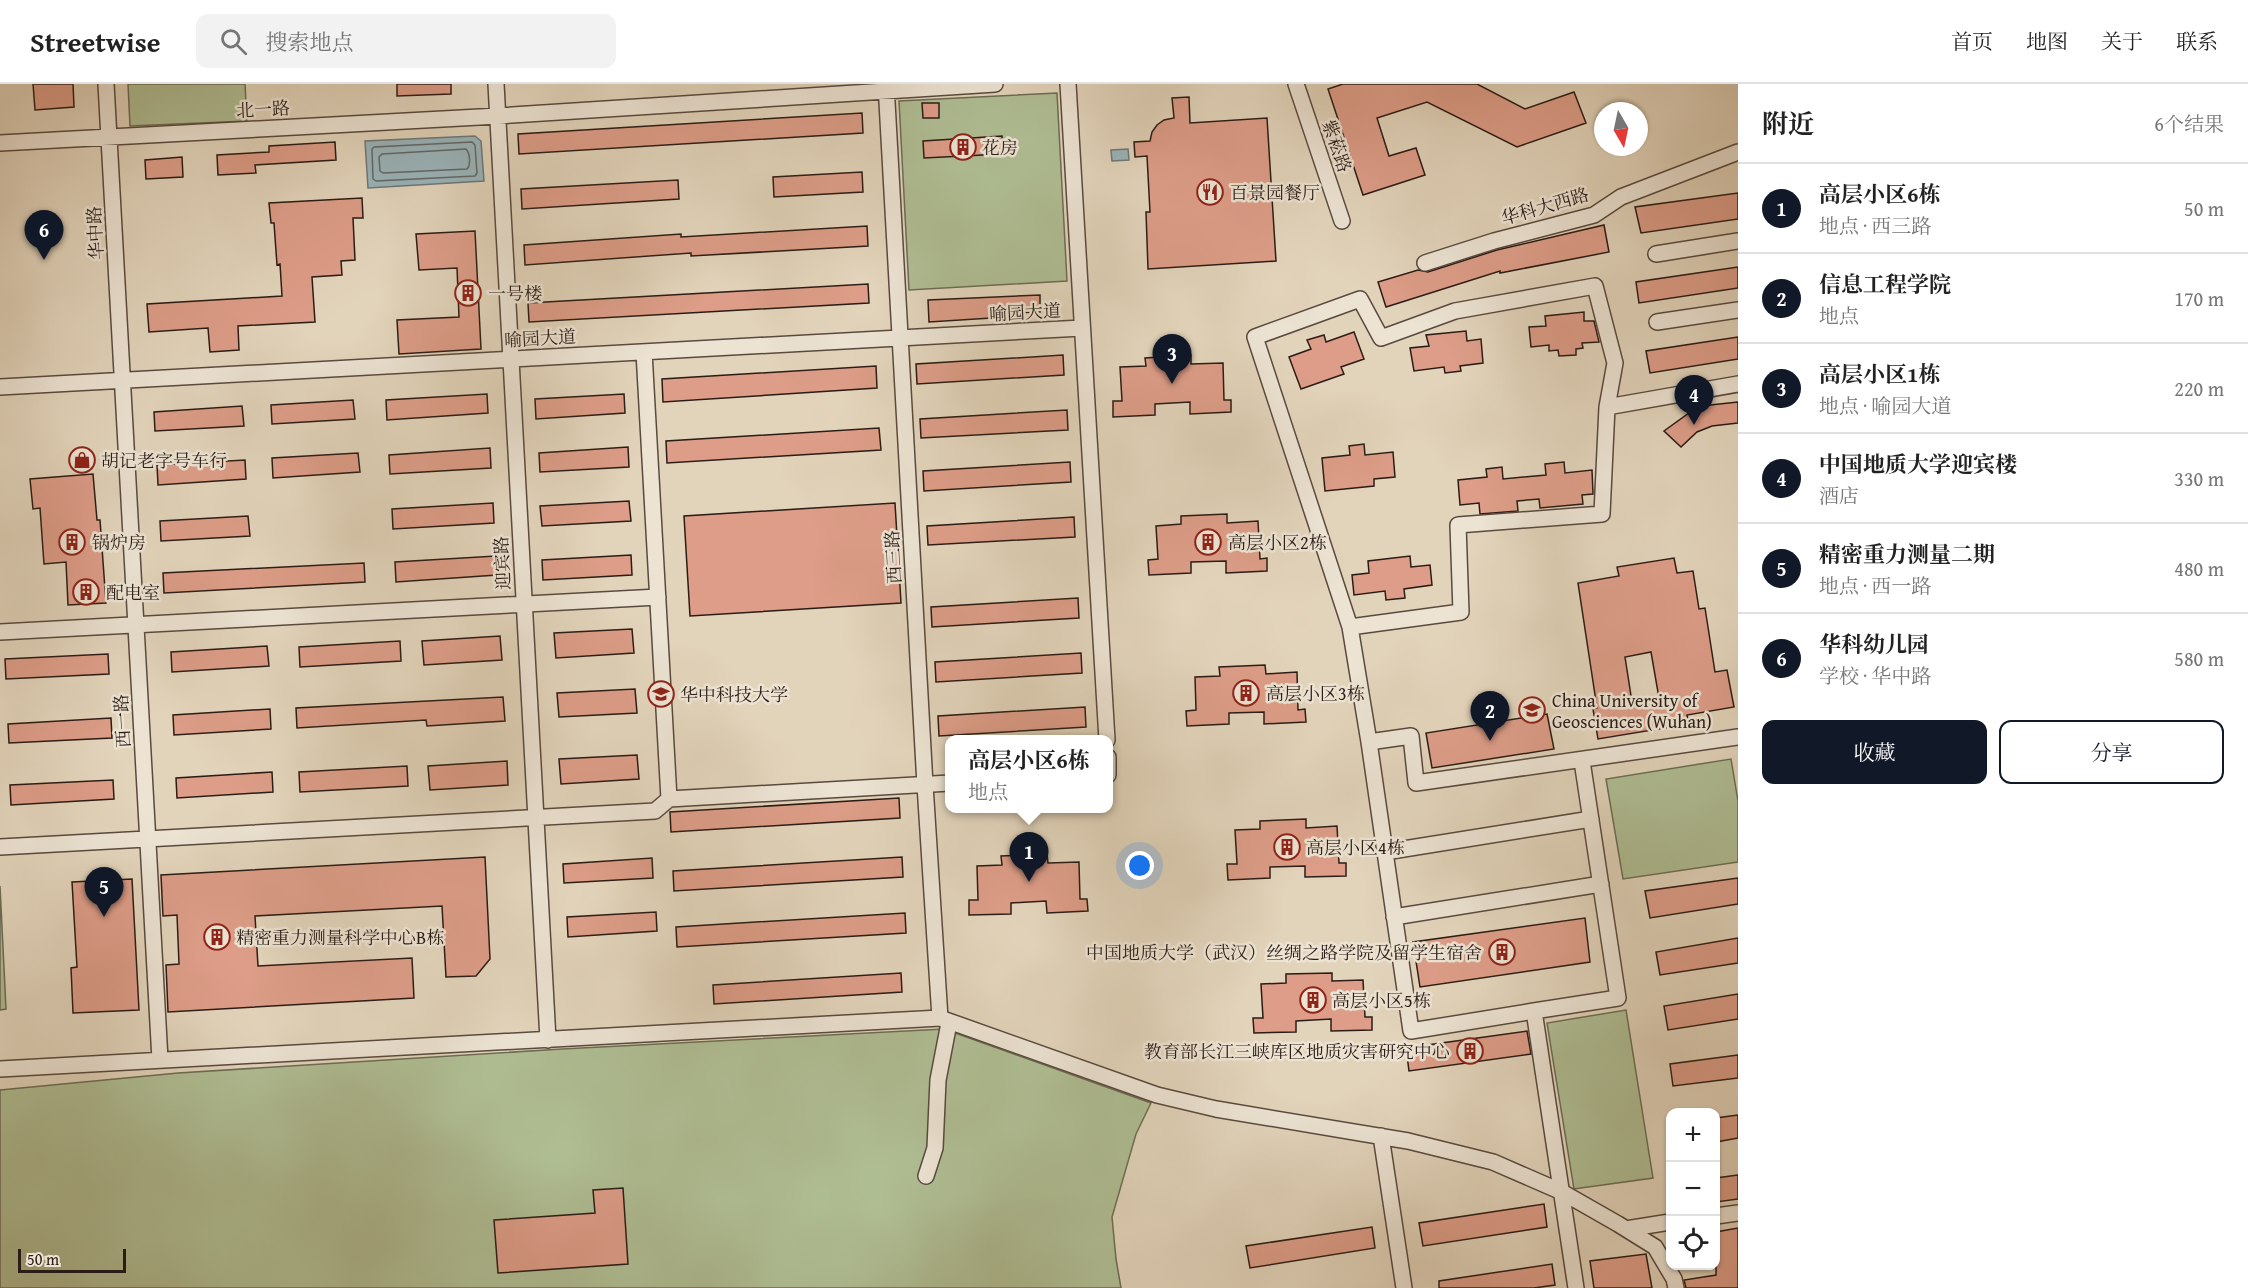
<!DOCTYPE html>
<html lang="zh">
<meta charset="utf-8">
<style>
:root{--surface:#fff;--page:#f2f2f2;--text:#222;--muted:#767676;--line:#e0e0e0;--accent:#111827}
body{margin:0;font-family:"Gentium Book Plus","Noto Serif SC",serif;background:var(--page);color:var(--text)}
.controls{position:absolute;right:18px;bottom:18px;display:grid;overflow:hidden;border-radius:12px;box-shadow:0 2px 4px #0004}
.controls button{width:54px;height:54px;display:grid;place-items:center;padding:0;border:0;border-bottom:2px solid var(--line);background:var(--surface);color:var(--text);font:30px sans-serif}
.compass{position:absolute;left:1594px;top:18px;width:54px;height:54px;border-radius:50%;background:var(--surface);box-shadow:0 2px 4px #0004;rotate:171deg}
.scale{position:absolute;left:18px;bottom:15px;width:108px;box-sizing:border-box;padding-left:6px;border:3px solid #2b1c16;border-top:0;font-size:16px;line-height:21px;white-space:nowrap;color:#2b1c16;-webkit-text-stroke:4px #ece3d3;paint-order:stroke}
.you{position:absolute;left:1140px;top:782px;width:21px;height:21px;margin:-15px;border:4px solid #fff;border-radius:50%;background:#1a73e8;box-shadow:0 0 0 9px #1a73e833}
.badge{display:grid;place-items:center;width:39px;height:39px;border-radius:50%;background:var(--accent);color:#fff;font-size:20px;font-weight:700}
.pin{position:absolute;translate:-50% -50px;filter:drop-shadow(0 2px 3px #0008)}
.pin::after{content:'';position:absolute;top:32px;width:21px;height:18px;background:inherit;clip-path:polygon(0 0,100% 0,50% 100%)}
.popup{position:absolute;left:945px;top:651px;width:168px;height:78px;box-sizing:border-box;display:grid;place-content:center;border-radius:12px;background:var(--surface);filter:drop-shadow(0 2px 4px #0005);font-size:20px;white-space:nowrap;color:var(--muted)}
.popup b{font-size:22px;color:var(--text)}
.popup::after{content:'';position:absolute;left:50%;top:100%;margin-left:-12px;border:12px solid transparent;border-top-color:var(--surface)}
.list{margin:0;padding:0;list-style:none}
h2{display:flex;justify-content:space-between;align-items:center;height:78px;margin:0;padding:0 24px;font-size:26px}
h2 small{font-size:20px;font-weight:400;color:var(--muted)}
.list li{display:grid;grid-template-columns:39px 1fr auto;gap:18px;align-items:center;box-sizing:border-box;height:90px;padding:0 24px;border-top:2px solid var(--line)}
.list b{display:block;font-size:22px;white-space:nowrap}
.list p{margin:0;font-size:20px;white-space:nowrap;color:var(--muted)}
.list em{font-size:20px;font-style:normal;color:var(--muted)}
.actions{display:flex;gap:12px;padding:18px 24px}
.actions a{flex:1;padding:14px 0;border:2px solid var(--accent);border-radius:12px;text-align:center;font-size:21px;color:var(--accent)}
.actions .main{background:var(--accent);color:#fff}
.icon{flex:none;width:33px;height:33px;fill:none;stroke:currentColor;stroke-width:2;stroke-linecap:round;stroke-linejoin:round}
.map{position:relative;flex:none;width:1738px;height:1204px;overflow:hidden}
header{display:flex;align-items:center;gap:36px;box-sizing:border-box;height:84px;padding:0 30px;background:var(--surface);border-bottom:2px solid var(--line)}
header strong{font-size:28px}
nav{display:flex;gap:33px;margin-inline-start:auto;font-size:21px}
.search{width:420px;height:54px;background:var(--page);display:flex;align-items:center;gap:15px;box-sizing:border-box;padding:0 21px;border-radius:12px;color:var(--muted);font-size:22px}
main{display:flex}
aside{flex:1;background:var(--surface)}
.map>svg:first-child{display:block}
.green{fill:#afbd93;stroke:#6d6c54;stroke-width:1.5}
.water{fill:#9ab5bb;stroke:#6e7879;stroke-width:1.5}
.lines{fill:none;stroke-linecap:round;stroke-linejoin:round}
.shore{stroke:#626868;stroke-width:1.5}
.building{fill:#dd9d88;stroke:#2b1c16;stroke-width:1.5;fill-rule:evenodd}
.minor-casing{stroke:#594a3f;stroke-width:18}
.minor{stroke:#ece3d3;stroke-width:15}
.labels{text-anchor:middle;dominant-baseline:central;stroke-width:5;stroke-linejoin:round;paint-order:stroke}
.street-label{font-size:18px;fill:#2b1c16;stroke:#ece3d3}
.poi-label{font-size:18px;fill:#2b1c16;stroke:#ece3d3;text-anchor:start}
</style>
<header>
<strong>Streetwise</strong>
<div class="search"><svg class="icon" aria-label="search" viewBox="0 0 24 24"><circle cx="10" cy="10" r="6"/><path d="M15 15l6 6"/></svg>搜索地点</div>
<nav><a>首页</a><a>地图</a><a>关于</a><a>联系</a></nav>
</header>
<main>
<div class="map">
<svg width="1738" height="1204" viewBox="0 0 1738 1204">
<rect width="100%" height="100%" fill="#e2d4bb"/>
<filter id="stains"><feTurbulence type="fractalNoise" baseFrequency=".00333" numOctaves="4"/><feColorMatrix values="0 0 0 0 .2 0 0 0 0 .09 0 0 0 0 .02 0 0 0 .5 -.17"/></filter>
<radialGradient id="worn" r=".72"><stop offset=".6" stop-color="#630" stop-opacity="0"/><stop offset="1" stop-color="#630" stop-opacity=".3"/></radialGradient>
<path class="green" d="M128,0H245L247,37L130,42Z
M1057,9L1067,197L909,206L899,17Z
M1731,675L1738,717V778L1623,795L1606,695Z
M0,802L6,925L0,926Z
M1626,926L1653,1094L1574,1105L1547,939Z
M944,945L1151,1019L1136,1050L1112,1133L1116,1175L1121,1204H0V1006L178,989L562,965Z"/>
<path class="water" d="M475,52L481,57L484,97L368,104L365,57Z
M1128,65L1129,76L1112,77L1111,66Z"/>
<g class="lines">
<path class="shore" d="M472,58L475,61L477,89L475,92L376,97L373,95L372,65L374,63Z
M466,65C470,69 471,81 467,85L383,89L380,87L379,73L382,70Z"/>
</g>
<path class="building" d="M33,0H73L74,23L35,26Z
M397,0H451V10L397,12Z
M1343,0H1477L1525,25L1574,8L1586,39L1517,63L1427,18L1377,34L1389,72L1416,64L1425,91L1363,111L1328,5Z
M1189,13L1190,39L1267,34L1276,177L1148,185L1146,128H1150L1147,72L1135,73L1134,58L1150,57L1152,48L1157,41L1164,36L1174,34L1172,14Z
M922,19H939V34H923Z
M862,29L863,49L519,70L518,50Z
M1002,52L1003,70L924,74L923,57Z
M335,58L336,76L255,81L256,89L218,91L217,71L269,68V62Z
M182,73L183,93L146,95L145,76Z
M862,88L863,108L774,113L773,93Z
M678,96L679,115L522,125L521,105Z
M1738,109V135L1641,149L1635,123Z
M362,114L363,134H353L355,176L341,177L342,191L312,193L315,238L238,242L239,266L210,268L208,244L149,248L147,220L282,212L280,180L277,181L274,139H271L269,119Z
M1604,141L1609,168L1500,189V187L1386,223L1378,198L1418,186L1428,188L1497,166Z
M867,142L868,162L691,172V169L525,181L524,161L681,150V153Z
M475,147L481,265L399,270L397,236L459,233L457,184L419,186L416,150Z
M1738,183V204L1639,219L1636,198Z
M868,200L869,219L529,238L528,219Z
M1040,211V228L1007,229V233L929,238L928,216Z
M1584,228V237H1594L1599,258L1582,259L1583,264L1576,265V271L1559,272L1558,266L1549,267V261L1531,263L1529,243L1546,242L1545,232Z
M1466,247L1467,257L1481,255L1483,279L1460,282L1461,287L1445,289L1444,283L1414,287L1410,264L1429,262L1426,251Z
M1354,248L1364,275L1341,283L1344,290L1301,305L1289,273L1311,265L1307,256L1324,251L1326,258Z
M1738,253V275L1650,289L1646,267Z
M1063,271L1064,291L917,300L916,280Z
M1191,271V280L1223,279L1224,316H1231V328L1190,330V318L1155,320V331L1113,333V317H1122L1120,283L1146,282L1145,274Z
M876,282L877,304L663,318L662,295Z
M487,310L488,329L387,336L386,316Z
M624,310L625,329L536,335L535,315Z
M353,316L355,335L272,340L271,321Z
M1738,318V339L1712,342L1697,348L1681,363L1664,347L1689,329L1710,321Z
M242,322L244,342L155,347L154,328Z
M1067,326L1068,346L921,354L920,335Z
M879,344L881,366L667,379L666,357Z
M1364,360L1365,371L1393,368L1395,393L1374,395V402L1325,407L1322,374L1350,371L1349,362Z
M628,363L629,383L540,388L539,369Z
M490,364L491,384L390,390L389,371Z
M358,369L360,388L273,394L272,374Z
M245,376L246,395L158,401L157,381Z
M1070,378L1071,398L924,407L923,387Z
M1564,378L1565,389L1592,386L1593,410L1582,411L1583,420L1540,424L1539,415L1517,417L1518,427L1480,430L1479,419L1460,421L1458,396L1487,393L1486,385L1502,383L1503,395L1546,391L1545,380Z
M93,390L97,436H100L106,519L68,521L66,478L44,480L40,424L33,425L30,395Z
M629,417L631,437L542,442L540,422Z
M493,419L494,439L393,445L392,425Z
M895,419L901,519L690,532L684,432Z
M1227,430V439L1258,437L1260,475L1267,474V487L1226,489V477L1191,478V489L1149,491L1148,476L1158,475L1156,442L1181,440V432Z
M248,432L250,452L161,457L160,437Z
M1074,433L1075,453L928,461L927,442Z
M631,471L632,491L543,496L542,476Z
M496,472L497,491L396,498L395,478Z
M1410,472L1411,483L1430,481L1432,501L1404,505L1405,514L1386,516L1385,507L1354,511L1352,491L1369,489L1368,477Z
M1674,474L1677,489L1693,487L1699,525L1705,524L1715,588L1727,586L1734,623L1687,631L1689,640L1598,655L1593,625L1597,624L1578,499L1619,492L1617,483ZM1651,568L1659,614L1632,618L1625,573Z
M364,479L365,498L164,509L163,489Z
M1078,514L1079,534L932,543L931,523Z
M632,545L634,569L556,574L554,549Z
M500,552L502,576L424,581L422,557Z
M400,557L401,577L300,583L299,563Z
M267,562L269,582L172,588L171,568Z
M1081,569L1082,589L936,598L935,578Z
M108,570L109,590L6,595L5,575Z
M1265,581L1266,590L1297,588L1298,626L1305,625L1306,638L1264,640V628L1229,629V640L1187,642L1186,627L1196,626L1195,593L1220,592L1219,583Z
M635,605L637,629L559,633L557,609Z
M503,613L505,637L427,642L426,636L297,644L296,624Z
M1085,623L1086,643L939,652L938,632Z
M270,625L271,645L174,651L173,631Z
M1547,630L1554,665L1432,684L1426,649Z
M111,634L112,654L9,659L8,640Z
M637,671L639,695L561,700L559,675Z
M507,677L508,701L430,706L428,682Z
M407,682L408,702L300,708L299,688Z
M272,688L273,708L177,714L176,694Z
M113,696L114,715L11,721L10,701Z
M899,714L900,734L671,748L670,728Z
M1306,735V744L1337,742L1339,779H1346V792L1305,793V782L1270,783V794L1228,796L1227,780H1237L1235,746L1260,745V737Z
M1047,770L1048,779L1079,778L1080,815H1087L1088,827L1047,829L1046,817L1011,819V830L969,831V816H978L977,782L1002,781L1001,772Z
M485,773L490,875L476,892L446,893L442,822L255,832L258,882L412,874L414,914L168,928L166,881L179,880L177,831L163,832L161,791Z
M902,773L903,793L674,807L673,787Z
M652,774L653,794L564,799L563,780Z
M1738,794V820L1650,834L1645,807Z
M132,795L139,926L73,929L71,884L77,883L72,798Z
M656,828L657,847L568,853L567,833Z
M905,829L906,849L677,863L676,843Z
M1585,834L1590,878L1420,903L1413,858Z
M1738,854V879L1660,891L1656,868Z
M901,889L902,908L714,920L713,901Z
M1332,889V897L1363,896L1365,933H1372V946L1331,947V935L1296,937V948L1254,949L1253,934H1263L1261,900L1286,899V890Z
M1738,910V935L1668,946L1664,922Z
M1527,947L1531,970L1409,987L1406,964Z
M1738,971V994L1673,1002L1670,980Z
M1738,1031V1054L1716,1058V1034Z
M1738,1091V1115L1716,1118V1094Z
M623,1104L628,1180L498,1189L494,1136L595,1129L593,1106Z
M1544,1120L1547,1143L1423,1162L1419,1139Z
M1372,1143L1375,1164L1250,1184L1246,1162Z
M1738,1144V1204H1686L1684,1196L1716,1191V1148Z
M1646,1170L1652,1204H1594L1590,1177Z
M1552,1180L1555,1201L1534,1204H1439V1197Z"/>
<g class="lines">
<g class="minor-casing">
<path id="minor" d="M106,0L160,976
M496,0L548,956
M886,0L925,701L940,934L1157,1011L1216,1025L1408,1057L1493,1078L1562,1108L1618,1140L1655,1163L1674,1195L1676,1204
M1068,0L1107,656
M1296,0L1342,137
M0,59L498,32L995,0
M1656,170L1738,157
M1425,179L1494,157L1594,131L1621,113L1738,68
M1657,238L1738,226
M644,268L669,715
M0,303L1082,244
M1607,323L1738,300
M1350,543L1461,528L1458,441L1602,430L1607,323L1615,279L1595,202L1455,227L1381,254L1360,215L1255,253L1350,543L1369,658L1411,947L1534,927L1576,1204
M0,548L658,513
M1369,658L1411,652L1416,699L1738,653
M1108,673V691
M0,763L655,727L669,715L950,699
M1385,768L1591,735
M1394,833L1601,800
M1534,927L1618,914L1582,677
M0,985L940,934
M1381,1052L1404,1204
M926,1092L935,1064L938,996L949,939
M1716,1132L1738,1129
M1626,1145L1670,1138"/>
</g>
<use href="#minor" class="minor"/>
</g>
<defs>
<g id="building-ring" transform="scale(1.35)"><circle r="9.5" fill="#ece3d3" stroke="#8f2418" stroke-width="1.5"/><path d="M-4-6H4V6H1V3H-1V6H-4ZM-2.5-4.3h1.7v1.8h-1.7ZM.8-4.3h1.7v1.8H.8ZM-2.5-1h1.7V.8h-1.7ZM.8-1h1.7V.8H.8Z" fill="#8f2418"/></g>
<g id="restaurant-ring" transform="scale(1.35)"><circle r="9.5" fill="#ece3d3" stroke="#8f2418" stroke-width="1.5"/><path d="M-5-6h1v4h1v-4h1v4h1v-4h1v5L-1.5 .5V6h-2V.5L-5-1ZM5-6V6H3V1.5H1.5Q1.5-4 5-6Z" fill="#8f2418"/></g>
<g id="shop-ring" transform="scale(1.35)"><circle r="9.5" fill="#ece3d3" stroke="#8f2418" stroke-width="1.5"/><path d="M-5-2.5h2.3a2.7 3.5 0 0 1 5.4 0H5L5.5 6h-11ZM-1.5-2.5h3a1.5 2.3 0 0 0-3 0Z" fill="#8f2418"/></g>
<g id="university-ring" transform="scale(1.35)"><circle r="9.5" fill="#ece3d3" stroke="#8f2418" stroke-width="1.5"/><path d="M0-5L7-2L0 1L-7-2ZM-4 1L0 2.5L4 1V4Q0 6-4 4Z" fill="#8f2418"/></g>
</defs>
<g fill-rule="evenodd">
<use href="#building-ring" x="963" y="63"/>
<use href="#restaurant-ring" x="1210" y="108"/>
<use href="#building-ring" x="468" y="209"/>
<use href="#shop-ring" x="82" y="376"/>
<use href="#building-ring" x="72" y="458"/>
<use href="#building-ring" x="1208" y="458"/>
<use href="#building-ring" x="86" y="508"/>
<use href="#building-ring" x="1246" y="609"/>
<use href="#university-ring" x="661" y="610"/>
<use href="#university-ring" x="1532" y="626"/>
<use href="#building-ring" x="1287" y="763"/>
<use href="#building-ring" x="217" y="853"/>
<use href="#building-ring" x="1502" y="868"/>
<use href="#building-ring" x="1313" y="916"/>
<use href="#building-ring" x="1470" y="967"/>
</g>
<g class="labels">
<g class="street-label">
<text transform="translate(263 25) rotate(-3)">北一路</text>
<text transform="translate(1337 62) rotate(71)">紫菘路</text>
<text transform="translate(1545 122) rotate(-16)">华科大西路</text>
<text transform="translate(95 149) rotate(-93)">华中路</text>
<text transform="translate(1025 228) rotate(-3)">喻园大道</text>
<text transform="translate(540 254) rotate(-3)">喻园大道</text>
<text transform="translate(893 473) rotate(-93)">西三路</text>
<text transform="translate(502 479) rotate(-93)">迎宾路</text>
<text transform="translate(122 637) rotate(-93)">西一路</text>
</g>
<g class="poi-label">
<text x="982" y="63">花房</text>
<text x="1230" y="108">百景园餐厅</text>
<text x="488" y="209">一号楼</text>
<text x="101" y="376">胡记老字号车行</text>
<text x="92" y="458">锅炉房</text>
<text x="1228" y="458">高层小区2栋</text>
<text x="106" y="508">配电室</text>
<text x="1266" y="609">高层小区3栋</text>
<text x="680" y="610">华中科技大学</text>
<text x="1552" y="616">China University of<tspan x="1552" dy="21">Geosciences (Wuhan)</tspan></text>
<text x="1306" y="763">高层小区4栋</text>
<text x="236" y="853">精密重力测量科学中心B栋</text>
<text x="1482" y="868" text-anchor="end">中国地质大学（武汉）丝绸之路学院及留学生宿舍</text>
<text x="1332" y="916">高层小区5栋</text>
<text x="1450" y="967" text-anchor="end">教育部长江三峡库区地质灾害研究中心</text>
</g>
</g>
<rect width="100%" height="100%" filter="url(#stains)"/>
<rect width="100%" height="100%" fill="url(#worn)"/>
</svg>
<div class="controls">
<button>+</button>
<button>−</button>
<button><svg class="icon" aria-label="locate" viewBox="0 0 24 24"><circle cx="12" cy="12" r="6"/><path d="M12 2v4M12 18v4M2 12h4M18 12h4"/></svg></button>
</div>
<svg class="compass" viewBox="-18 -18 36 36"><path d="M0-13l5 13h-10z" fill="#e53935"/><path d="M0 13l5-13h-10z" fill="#767676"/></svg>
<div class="scale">50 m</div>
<div class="you"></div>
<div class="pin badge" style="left:1029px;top:798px">1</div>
<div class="popup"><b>高层小区6栋</b>地点</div>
<div class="pin badge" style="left:1490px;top:657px">2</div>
<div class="pin badge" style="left:1172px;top:300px">3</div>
<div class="pin badge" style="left:1694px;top:341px">4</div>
<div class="pin badge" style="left:104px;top:833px">5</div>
<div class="pin badge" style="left:44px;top:176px">6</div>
</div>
<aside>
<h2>附近<small>6个结果</small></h2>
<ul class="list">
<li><span class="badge">1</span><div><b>高层小区6栋</b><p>地点 · 西三路</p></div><em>50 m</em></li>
<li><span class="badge">2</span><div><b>信息工程学院</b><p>地点</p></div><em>170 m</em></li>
<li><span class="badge">3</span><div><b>高层小区1栋</b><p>地点 · 喻园大道</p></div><em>220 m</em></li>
<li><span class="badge">4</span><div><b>中国地质大学迎宾楼</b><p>酒店</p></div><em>330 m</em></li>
<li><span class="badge">5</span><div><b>精密重力测量二期</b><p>地点 · 西一路</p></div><em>480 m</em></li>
<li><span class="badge">6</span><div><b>华科幼儿园</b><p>学校 · 华中路</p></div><em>580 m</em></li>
</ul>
<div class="actions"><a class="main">收藏</a><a>分享</a></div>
</aside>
</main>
